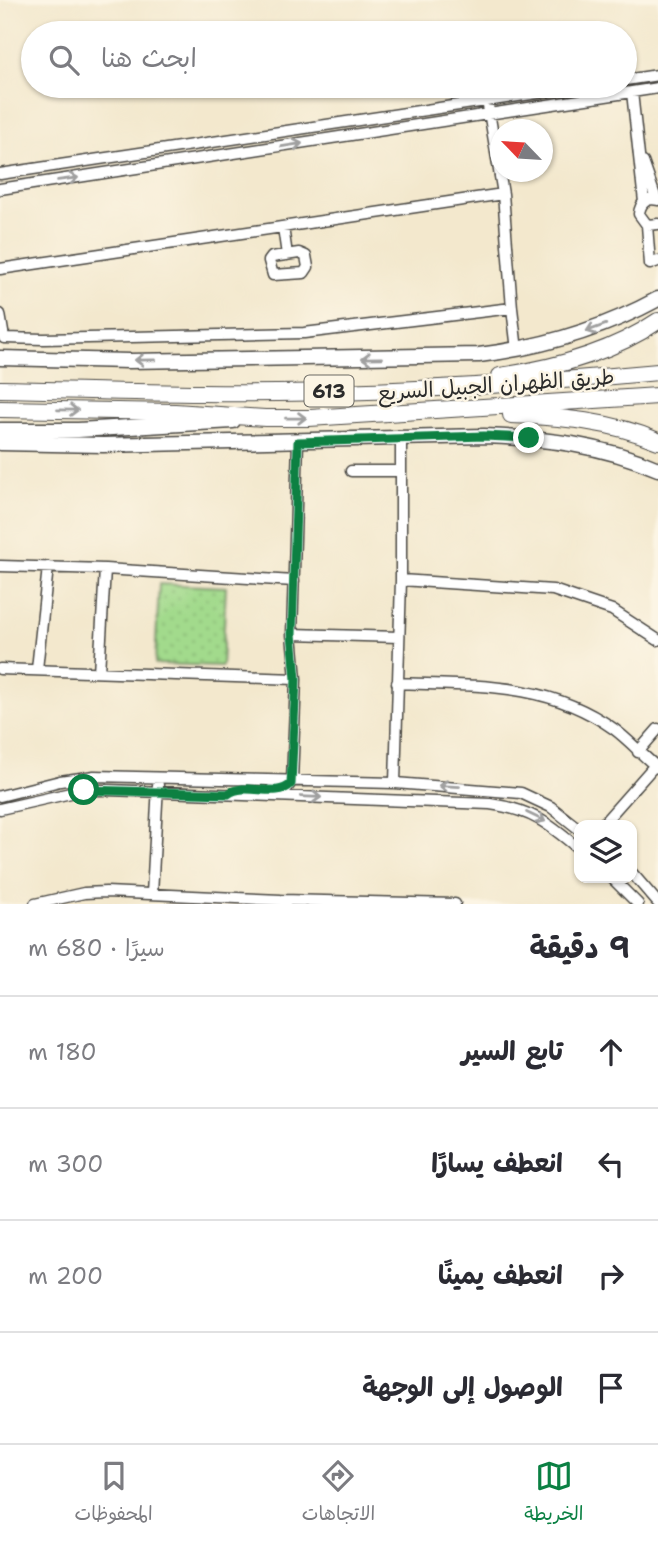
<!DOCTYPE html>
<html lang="ar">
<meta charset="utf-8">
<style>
:root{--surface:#fff;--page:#f2f2f3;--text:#2b2b33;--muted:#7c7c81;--line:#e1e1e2;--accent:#0b8043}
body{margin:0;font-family:"Shantell Sans","Playpen Sans Arabic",sans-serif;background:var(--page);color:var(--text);direction:rtl}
.controls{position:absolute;right:21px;bottom:21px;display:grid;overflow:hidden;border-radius:14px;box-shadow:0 2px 5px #0004}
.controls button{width:63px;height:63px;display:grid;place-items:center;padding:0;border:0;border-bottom:2px solid var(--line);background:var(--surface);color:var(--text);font:35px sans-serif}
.compass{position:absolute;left:490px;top:119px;width:63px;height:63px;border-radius:50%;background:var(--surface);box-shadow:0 2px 5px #0004;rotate:295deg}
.stop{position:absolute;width:21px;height:21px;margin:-16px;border:5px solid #0b8043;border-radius:50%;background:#fff}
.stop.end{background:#0b8043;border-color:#fff;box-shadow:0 2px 7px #0008}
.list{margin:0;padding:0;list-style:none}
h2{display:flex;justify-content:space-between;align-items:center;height:91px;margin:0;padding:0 28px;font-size:30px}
h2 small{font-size:23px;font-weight:400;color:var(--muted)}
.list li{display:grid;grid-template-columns:46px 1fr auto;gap:21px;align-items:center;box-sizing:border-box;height:112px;padding:0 28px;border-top:2px solid var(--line)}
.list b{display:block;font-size:26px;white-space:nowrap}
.list em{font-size:23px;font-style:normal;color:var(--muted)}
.icon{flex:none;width:38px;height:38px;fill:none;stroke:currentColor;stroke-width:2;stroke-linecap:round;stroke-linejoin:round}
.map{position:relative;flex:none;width:658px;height:904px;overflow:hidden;direction:ltr}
.search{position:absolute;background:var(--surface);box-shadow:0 2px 5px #0004;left:21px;right:21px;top:21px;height:77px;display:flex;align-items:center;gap:18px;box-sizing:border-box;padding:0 24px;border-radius:38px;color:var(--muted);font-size:26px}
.sheet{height:539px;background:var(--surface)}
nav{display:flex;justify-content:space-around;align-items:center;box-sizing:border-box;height:98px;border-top:2px solid var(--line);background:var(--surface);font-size:19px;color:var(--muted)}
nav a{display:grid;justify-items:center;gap:4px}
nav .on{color:var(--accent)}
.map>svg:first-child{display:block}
.grass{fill:url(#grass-dots);stroke:#66825c;stroke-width:2}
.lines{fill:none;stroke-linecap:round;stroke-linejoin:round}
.minor-casing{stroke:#494743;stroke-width:13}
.major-casing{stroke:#494743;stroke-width:17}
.highway-casing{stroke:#494743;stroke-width:18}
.minor{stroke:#fff;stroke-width:10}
.major{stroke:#fff;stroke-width:14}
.highway{stroke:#fff;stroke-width:16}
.oneway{stroke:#a0a0a0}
.route{stroke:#0b8043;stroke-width:9}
.labels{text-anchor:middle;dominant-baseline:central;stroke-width:5;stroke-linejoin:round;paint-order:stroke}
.shield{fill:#fcf5e5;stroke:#6a6863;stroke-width:2}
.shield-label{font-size:19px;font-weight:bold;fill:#2b2b2b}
.street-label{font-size:21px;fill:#2b2b2b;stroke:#fcf5e5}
</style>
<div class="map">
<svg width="658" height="904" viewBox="0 0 658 904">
<defs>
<pattern id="grass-dots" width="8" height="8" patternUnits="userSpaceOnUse" patternTransform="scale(1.75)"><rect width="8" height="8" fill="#a2da8c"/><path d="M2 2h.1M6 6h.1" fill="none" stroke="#8cbb79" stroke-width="1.8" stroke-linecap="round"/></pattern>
</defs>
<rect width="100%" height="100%" fill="#fcf5e5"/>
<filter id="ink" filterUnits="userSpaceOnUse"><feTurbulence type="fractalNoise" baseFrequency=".0143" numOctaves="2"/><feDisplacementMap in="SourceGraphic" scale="14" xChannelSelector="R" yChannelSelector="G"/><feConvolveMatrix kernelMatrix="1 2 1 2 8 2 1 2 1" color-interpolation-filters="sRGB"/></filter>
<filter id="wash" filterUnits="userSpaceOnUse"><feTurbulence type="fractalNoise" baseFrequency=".00686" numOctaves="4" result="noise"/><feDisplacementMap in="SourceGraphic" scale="28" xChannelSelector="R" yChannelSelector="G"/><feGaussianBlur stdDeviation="1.57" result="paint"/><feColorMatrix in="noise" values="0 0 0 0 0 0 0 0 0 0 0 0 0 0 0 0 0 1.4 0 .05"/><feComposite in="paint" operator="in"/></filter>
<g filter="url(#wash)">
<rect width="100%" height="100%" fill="#f3e8cd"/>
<path class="grass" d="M159,584L226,587L222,666L155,664Z"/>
</g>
<g filter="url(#ink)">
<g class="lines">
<g class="minor-casing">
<path id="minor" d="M625,80L658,75
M632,92L644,202
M643,162L656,199
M0,174L585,86
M0,189L658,88
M658,200C647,197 640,203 639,214L647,225L658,224
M647,225L650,264L658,261
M283,227L287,255
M299,253L306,256L308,267L304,273L273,275L269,261L272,257Z
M0,269L503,194
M512,308L517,350
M0,314L4,338L44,339L304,333L512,308L503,194L487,100
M351,471H400
M0,566L105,569L294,581
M401,580L553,590L612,610L658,640
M292,634L399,637
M0,669L296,679
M37,669L48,567
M99,672L105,569
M397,683C475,686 547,681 614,729C629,740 643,756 658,768
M638,752L658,729
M395,783L401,580V439
M272,789L287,788L292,781L296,679L292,634L298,442
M0,796L60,781L94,776L395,783L521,793L551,807L579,829
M0,809L84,790H108L490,804C532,810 548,823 579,849
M602,825L655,765
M632,873L658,903
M612,878L638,904
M152,894L158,785
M35,904L84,893L106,892L281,900L455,904"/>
</g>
<g class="major-casing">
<path id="major" d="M0,358L129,361L479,355C543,347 601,330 658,299
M0,430H78L233,421
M0,443L103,445L484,436C544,438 603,445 658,469"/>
</g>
<g class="highway-casing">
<path id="highway" d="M500,376C555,368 611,353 658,321
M0,389C67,390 135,393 202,393C354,395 506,386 658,372
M0,409L175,412L265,418H309L658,396
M511,415C561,417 611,421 658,441"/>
</g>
<use href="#minor" class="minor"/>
<use href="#major" class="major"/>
<use href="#highway" class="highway"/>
</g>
<defs><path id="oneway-shaft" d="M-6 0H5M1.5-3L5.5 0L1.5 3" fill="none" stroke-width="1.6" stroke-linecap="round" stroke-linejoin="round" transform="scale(1.75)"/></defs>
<g class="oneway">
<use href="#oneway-shaft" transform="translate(292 145) rotate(-9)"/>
<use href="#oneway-shaft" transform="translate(68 179) rotate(-8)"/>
<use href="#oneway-shaft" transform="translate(596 328) rotate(160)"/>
<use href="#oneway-shaft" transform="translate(372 358) rotate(179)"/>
<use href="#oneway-shaft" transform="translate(145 360) rotate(179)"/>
<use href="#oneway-shaft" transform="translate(68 410) rotate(1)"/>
<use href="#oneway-shaft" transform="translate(296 418) rotate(-1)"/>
<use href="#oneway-shaft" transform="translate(449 786) rotate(-177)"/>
<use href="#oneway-shaft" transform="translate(311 797) rotate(2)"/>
<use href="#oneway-shaft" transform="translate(536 817) rotate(26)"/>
</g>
</g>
<g class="lines" filter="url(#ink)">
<path class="route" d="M84,790L228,794C246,781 276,799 291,784L296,679L292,634L298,442L484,436L529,438"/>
</g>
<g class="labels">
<rect class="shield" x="304.5" y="375.5" width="49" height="31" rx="5"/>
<g class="shield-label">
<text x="329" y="391">613</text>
</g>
<g class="street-label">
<text transform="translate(496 385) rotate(-4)">طريق الظهران الجبيل السريع</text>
</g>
</g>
</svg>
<div class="controls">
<button><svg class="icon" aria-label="layers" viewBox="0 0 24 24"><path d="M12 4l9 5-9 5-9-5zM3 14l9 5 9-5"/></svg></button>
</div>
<svg class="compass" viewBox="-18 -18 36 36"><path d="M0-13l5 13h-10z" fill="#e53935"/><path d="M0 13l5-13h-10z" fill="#7c7c81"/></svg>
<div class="stop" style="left:84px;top:790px"></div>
<div class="stop end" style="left:529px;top:438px"></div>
<div class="search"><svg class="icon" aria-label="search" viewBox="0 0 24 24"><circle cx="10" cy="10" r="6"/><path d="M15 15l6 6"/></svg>ابحث هنا</div>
</div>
<section class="sheet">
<h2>9 دقيقة<small>سيرًا · 680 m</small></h2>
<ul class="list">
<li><svg class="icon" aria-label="ahead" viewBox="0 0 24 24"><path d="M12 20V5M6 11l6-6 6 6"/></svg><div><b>تابع السير</b></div><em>180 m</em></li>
<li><svg class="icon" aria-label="left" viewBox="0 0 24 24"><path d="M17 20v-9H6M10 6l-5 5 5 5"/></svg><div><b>انعطف يسارًا</b></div><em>300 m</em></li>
<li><svg class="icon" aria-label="right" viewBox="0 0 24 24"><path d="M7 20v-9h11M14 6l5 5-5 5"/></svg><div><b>انعطف يمينًا</b></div><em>200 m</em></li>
<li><svg class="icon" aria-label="arrive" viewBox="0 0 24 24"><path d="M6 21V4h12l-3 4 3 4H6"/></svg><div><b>الوصول إلى الوجهة</b></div></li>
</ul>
</section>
<nav>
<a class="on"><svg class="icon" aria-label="map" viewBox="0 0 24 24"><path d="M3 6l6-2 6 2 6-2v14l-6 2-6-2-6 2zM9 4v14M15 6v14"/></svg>الخريطة</a>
<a><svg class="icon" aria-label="directions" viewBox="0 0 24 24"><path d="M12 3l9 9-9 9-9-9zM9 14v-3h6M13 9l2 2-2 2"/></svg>الاتجاهات</a>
<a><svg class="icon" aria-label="saved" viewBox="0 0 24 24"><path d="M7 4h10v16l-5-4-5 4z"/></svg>المحفوظات</a>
</nav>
